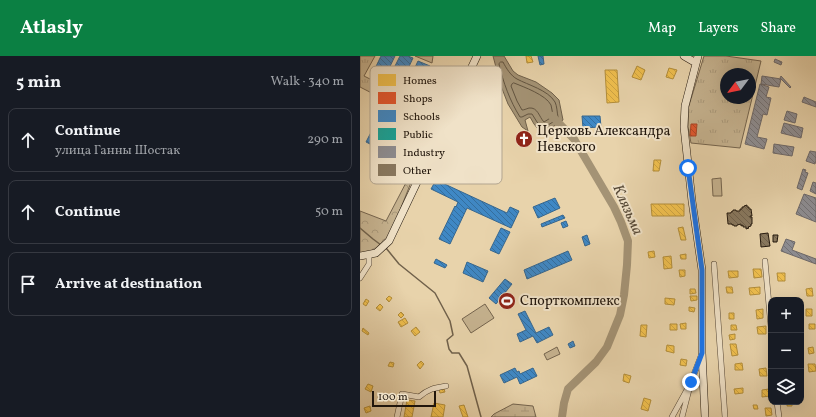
<!DOCTYPE html>
<meta charset="utf-8">
<style>
:root{--surface:#171b24;--page:#242831;--text:#f1f3f6;--muted:#9ea1a6;--line:#363941;--accent:#0b8043}
body{margin:0;font-family:Vollkorn,serif;background:var(--page);color:var(--text)}
.controls{position:absolute;right:12px;bottom:12px;display:grid;overflow:hidden;border-radius:8px;box-shadow:0 4px 16px #0002}
.controls button{width:36px;height:36px;display:grid;place-items:center;padding:0;border:0;border-bottom:1px solid var(--line);background:var(--surface);color:var(--text);font:20px sans-serif}
.compass{position:absolute;left:360px;top:12px;width:36px;height:36px;border-radius:50%;background:var(--surface);box-shadow:0 4px 16px #0002;rotate:238deg}
.scale{position:absolute;left:12px;bottom:10px;width:64px;box-sizing:border-box;padding-left:4px;border:2px solid #21160c;border-top:0;font-size:11px;line-height:14px;white-space:nowrap;color:#21160c;-webkit-text-stroke:3px #f0e2c8;paint-order:stroke}
.stop{position:absolute;width:12px;height:12px;margin:-9px;border:3px solid #1a73e8;border-radius:50%;background:#fff}
.stop.end{background:#1a73e8;border-color:#fff;box-shadow:0 1px 4px #0008}
.list{margin:0;padding:0;list-style:none}
h2{display:flex;justify-content:space-between;align-items:center;height:52px;margin:0;padding:0 16px;font-size:17px}
h2 small{font-size:13px;font-weight:400;color:var(--muted)}
.list li{display:grid;grid-template-columns:26px 1fr auto;gap:12px;align-items:center;box-sizing:border-box;height:64px;margin:0 8px 8px;padding:0 8px;border:1px solid var(--line);border-radius:8px}
.list b{display:block;font-size:15px;white-space:nowrap}
.list p{margin:0;font-size:13px;white-space:nowrap;color:var(--muted)}
.list em{font-size:13px;font-style:normal;color:var(--muted)}
.icon{flex:none;width:22px;height:22px;fill:none;stroke:currentColor;stroke-width:2;stroke-linecap:round;stroke-linejoin:round}
.map{position:relative;flex:none;width:456px;height:361px;overflow:hidden}
header{display:flex;align-items:center;gap:24px;box-sizing:border-box;height:56px;padding:0 20px;background:var(--accent);color:#fff}
header strong{font-size:19px}
nav{display:flex;gap:22px;margin-inline-start:auto;font-size:14px}
main{display:flex}
aside{flex:1;background:var(--surface)}
.map>svg:first-child{display:block}
.grass{fill:url(#grass-tufts);stroke:#74644e;fill-rule:evenodd}
.forest{fill:url(#forest-crowns);stroke:#74644e}
.wetland{fill:url(#wetland-marsh);stroke:#74644e}
.pitch{fill:#c6b390;stroke:#74644e}
.water{fill:#a49375;stroke:#70614b}
.homes{fill:url(#homes-back-hatch);stroke:#b38e3a}
.shops{fill:url(#shops-back-hatch);stroke:#aa4424}
.schools{fill:url(#schools-back-hatch);stroke:#36668e}
.public{fill:url(#public-back-hatch);stroke:#1a796e}
.industry{fill:url(#industry-back-hatch);stroke:#6d696a}
.lines{fill:none;stroke-linecap:round;stroke-linejoin:round}
.shore{stroke:#625440;stroke-width:1}
.stream{stroke:#70614b;stroke-width:1.5}
.river{stroke:#a49375;stroke-width:8}
.building{fill:url(#building-back-hatch);stroke:#21160c}
.minor-casing{stroke:#534534;stroke-width:6}
.secondary-casing{stroke:#21160c;stroke-width:8}
.minor{stroke:#f0e2c8;stroke-width:5}
.secondary{stroke:#f0e2c8;stroke-width:7}
.route{stroke:#1a73e8;stroke-width:5}
.labels{text-anchor:middle;dominant-baseline:central;stroke-width:4;stroke-linejoin:round;paint-order:stroke}
.poi-label{font-size:14px;fill:#21160c;stroke:#f0e2c8;text-anchor:start}
.water-label{font-size:15px;font-style:italic;fill:#554836;stroke:#f0e2c8}
.key{fill:#f0e2c8;stroke:#b2a590;stroke-width:1}
.key-label{font-size:11px;fill:#21160c}
</style>
<header>
<strong>Atlasly</strong>
<nav><a>Map</a><a>Layers</a><a>Share</a></nav>
</header>
<main>
<aside>
<h2>5 min<small>Walk · 340 m</small></h2>
<ul class="list">
<li><svg class="icon" aria-label="ahead" viewBox="0 0 24 24"><path d="M12 20V5M6 11l6-6 6 6"/></svg><div><b>Continue</b><p>улица Ганны Шостак</p></div><em>290 m</em></li>
<li><svg class="icon" aria-label="ahead" viewBox="0 0 24 24"><path d="M12 20V5M6 11l6-6 6 6"/></svg><div><b>Continue</b></div><em>50 m</em></li>
<li><svg class="icon" aria-label="arrive" viewBox="0 0 24 24"><path d="M6 21V4h12l-3 4 3 4H6"/></svg><div><b>Arrive at destination</b></div></li>
</ul>
</aside>
<div class="map">
<svg width="456" height="361" viewBox="0 0 456 361">
<defs>
<pattern id="grass-tufts" width="24" height="20" patternUnits="userSpaceOnUse"><rect width="24" height="20" fill="#c6b390"/><path d="M3 7l-1-3M5 7V3M7 7l1-3M15 17l-1-3M17 17v-4M19 17l1-3" fill="none" stroke="#aa997b"/></pattern>
<pattern id="forest-crowns" width="20" height="18" patternUnits="userSpaceOnUse"><rect width="20" height="18" fill="#c6b390"/><path d="M2 6a3 3 0 1 1 6 0M12 15a3 3 0 1 1 6 0" fill="none" stroke="#aa997b"/></pattern>
<pattern id="wetland-marsh" width="20" height="14" patternUnits="userSpaceOnUse"><rect width="20" height="14" fill="#c6b390"/><path d="M1 5h8M5 5V1M11 12h8M15 12V8" fill="none" stroke="#aa997b"/></pattern>
<pattern id="homes-back-hatch" width="6" height="6" patternUnits="userSpaceOnUse"><rect width="6" height="6" fill="#f2c14e"/><path d="M-1 5l2 2M0 0l6 6M5-1l2 2" fill="none" stroke="#cfa543"/></pattern>
<pattern id="shops-back-hatch" width="6" height="6" patternUnits="userSpaceOnUse"><rect width="6" height="6" fill="#e4572e"/><path d="M-1 5l2 2M0 0l6 6M5-1l2 2" fill="none" stroke="#b84726"/></pattern>
<pattern id="schools-back-hatch" width="6" height="6" patternUnits="userSpaceOnUse"><rect width="6" height="6" fill="#3f88c5"/><path d="M-1 5l2 2M0 0l6 6M5-1l2 2" fill="none" stroke="#346e9e"/></pattern>
<pattern id="public-back-hatch" width="6" height="6" patternUnits="userSpaceOnUse"><rect width="6" height="6" fill="#17a398"/><path d="M-1 5l2 2M0 0l6 6M5-1l2 2" fill="none" stroke="#14847a"/></pattern>
<pattern id="industry-back-hatch" width="6" height="6" patternUnits="userSpaceOnUse"><rect width="6" height="6" fill="#8d8d92"/><path d="M-1 5l2 2M0 0l6 6M5-1l2 2" fill="none" stroke="#737276"/></pattern>
<pattern id="building-back-hatch" width="6" height="6" patternUnits="userSpaceOnUse"><rect width="6" height="6" fill="#88785f"/><path d="M-1 5l2 2M0 0l6 6M5-1l2 2" fill="none" stroke="#6f614d"/></pattern>
</defs>
<rect width="100%" height="100%" fill="#e8d3ab"/>
<filter id="stains"><feTurbulence type="fractalNoise" baseFrequency=".005" numOctaves="4"/><feColorMatrix values="0 0 0 0 .2 0 0 0 0 .09 0 0 0 0 .02 0 0 0 .5 -.17"/></filter>
<radialGradient id="worn" r=".72"><stop offset=".6" stop-color="#630" stop-opacity="0"/><stop offset="1" stop-color="#630" stop-opacity=".3"/></radialGradient>
<path class="grass" d="M0,0H15L4,20L18,27L15,33L33,42L39,51L0,31Z
M55,0H73L72,7Z
M344,0H366L401,5L380,92L331,87L328,71V53ZM366,18H390V42H366Z"/>
<path class="forest" d="M49,121L52,124L40,154L29,185L16,197L0,200V155L26,165Z"/>
<path class="wetland" d="M153,348L173,350L176,361H131L134,358Z"/>
<path class="pitch" d="M361,122L362,140H353L352,123Z
M149,239L153,243L144,251L140,248Z
M125,248L134,262L111,277L102,263Z
M197,291L200,298L187,304L184,298Z"/>
<path class="water" d="M133,0H144L153,15L158,19L176,26L192,37L199,44L203,64L182,78L174,68L170,61L165,64L168,75L162,71L148,48L141,30Z"/>
<path class="homes" d="M166,0H171L173,6L167,7Z
M277,10L285,14L281,24L272,21Z
M309,12L317,14L313,23L306,21Z
M245,14H257L259,46L247,47Z
M294,104H301L299,115H293Z
M291,148H324V160H292Z
M323,171L326,184H321L318,172Z
M294,195L295,201L289,202L288,196Z
M326,198V203H321L320,199Z
M311,200L312,212L304,213L303,201Z
M393,213H401L402,221L394,222Z
M319,214H325V220L320,221Z
M368,215H378V221L369,222Z
M417,217H425V225H418Z
M366,231H372L373,237H367Z
M400,231V238L390,239L389,232Z
M452,232L453,240H447L446,233Z
M330,233H335L336,237L330,238Z
M29,240L32,242L29,246L26,243Z
M330,240H337V244L331,245Z
M305,242L315,243L314,249L305,248Z
M6,243L9,245L6,250L3,248Z
M20,248L23,251L20,255L16,252Z
M329,251L335,252L334,256L329,255Z
M403,253V262L397,263L396,254Z
M446,253H452V260H446Z
M41,256L44,259L41,262L38,259Z
M369,257H374V263H369Z
M45,262L48,267L41,271L38,266Z
M326,267V273H321L320,268Z
M310,268H317V274H310Z
M449,268H455V273H449Z
M281,269H287L286,281L280,280Z
M371,269H376L377,274H371Z
M406,270V278H398L397,271Z
M56,271L60,276L55,280L51,275Z
M3,272L9,277L8,279L2,275Z
M375,278V283L370,284L369,279Z
M370,288H376L378,299L372,300Z
M307,289L314,290V297L306,295Z
M453,291L454,297L449,298L448,292Z
M321,303L327,304L326,310L320,309Z
M61,305L64,308L60,313L57,309Z
M30,306L34,307L33,311L28,310Z
M382,307L383,314H375V308Z
M448,308H455L456,315L449,316Z
M406,312L407,320H400L399,313Z
M264,318L271,320L269,327L263,325Z
M8,328L13,330L11,336L5,333Z
M383,332V337L375,338L374,333Z
M79,333H84L85,336L80,337Z
M409,333L410,340L402,341V334Z
M284,342L291,344L288,355L281,353Z
M47,344L55,345L52,361H44Z
M427,346H432V350H427Z
M74,347L85,349L83,361H71Z
M104,349L108,361H103L99,350Z
M393,349H397L398,353H394Z
M10,350L11,355L6,357L4,352Z
M405,352H411L412,359L406,360Z"/>
<path class="shops" d="M331,68H337L336,80H330Z"/>
<path class="schools" d="M21,0H35L22,27L11,21Z
M40,0H48L53,2L38,34L26,28Z
M178,0H183L184,8L180,9Z
M58,5L70,10L55,42L43,37Z
M22,55L29,58L21,75L27,78L29,74L45,81L34,103L19,96L25,82L19,80L14,90L6,86Z
M222,60H240L241,71L223,72Z
M76,124L147,157L150,151L159,155L151,172L107,152L90,188L79,183L95,150L96,151L98,146L71,133Z
M195,142L200,152L178,162L173,151Z
M203,159L205,162L182,171L181,168Z
M206,165L208,170L203,172L201,167Z
M141,172L150,176L139,198L130,194Z
M227,179L230,188L225,190L222,181Z
M208,195L212,204L167,223L164,214Z
M76,203L87,209L85,212L74,207Z
M107,206L128,215L123,226L103,217Z
M145,223L152,228L136,248L129,242Z
M165,255L176,277L189,271L193,279L177,287L173,280L160,286L157,278L166,274L158,258Z
M213,285L215,290L210,292L208,288Z
M155,312L157,316L159,315L160,318L173,312L177,320L160,328L157,321L144,327L140,319Z"/>
<path class="public" d="M163,81L167,83L166,86L162,84Z"/>
<path class="industry" d="M415,3L422,6L421,9L414,6Z
M402,20L421,23L419,31L401,28Z
M421,20L431,31L430,32L420,22Z
M400,28L409,31L406,41L411,42L407,59L403,58L397,81L407,83L404,93L385,88Z
M444,41L456,46V51L442,46Z
M427,55L437,58L435,67L424,64Z
M424,67L443,72L441,82L421,77Z
M414,88L434,91L432,100L413,97Z
M450,95L456,96V104L455,108L446,105Z
M443,113L446,114L445,116L448,117L442,134L437,132Z
M453,126L456,127V138L450,135Z
M444,138L456,142V166L436,158Z
M426,183L435,186L432,194L456,203V208L421,195Z"/>
<g class="lines">
<path class="shore" d="M141,6H143C146,12 151,20 157,23C168,29 188,34 195,46C197,50 197,56 198,61V63L183,72L177,66L172,58H168L162,61H160C150,45 143,26 139,8Z
M154,27C164,31 186,39 191,49C192,52 192,56 193,59L192,61L184,66C179,61 178,51 169,52C166,53 164,54 162,54L157,45L151,30L152,28Z"/>
<path class="stream" d="M0,172L13,183L21,189
M26,192L39,208L75,237L90,265L93,279L87,284L89,293L92,297H99L107,310L121,361"/>
<path class="river" d="M192,60L214,83L254,151L261,166L268,185L267,209L264,239L260,259L247,291L236,306L208,333L204,347L202,361"/>
</g>
<path class="building" d="M387,149V151H389V153H391L392,160H390V161H392V168H391V170L388,171L389,172L386,173V171H383V169L381,170V168L377,169V170H374V169H372V168H368L367,157H371V156L373,155V154H376V155H380V153H382V151H384V150Z
M408,177L410,190L401,191L400,178Z
M413,179H418L417,186H413Z"/>
<g class="lines">
<g class="minor-casing">
<path id="minor" d="M405,205L411,271
M354,208L365,361
M0,222L9,208V199
M417,346L419,361
M37,361L42,338L59,341C68,333 74,332 86,330
M312,361L328,332
M322,361L331,326L341,300"/>
</g>
<g class="secondary-casing">
<path id="secondary" d="M324,0L336,7
M338,0L325,50L324,71L332,145L342,214V297L345,361
M0,200L16,197L29,185L117,0"/>
</g>
<use href="#minor" class="minor"/>
<use href="#secondary" class="secondary"/>
</g>
<g class="lines">
<path class="route" d="M328,112L342,214V297L331,326"/>
</g>
<defs>
<g id="church-disc" transform="scale(0.9)"><circle r="9.5" fill="#8f2418" stroke="#f0e2c8"/><path d="M-1.2-6h2.4v3.5h3.3v2.4h-3.3V6h-2.4V-.1h-3.3v-2.4h3.3Z" fill="#fff"/></g>
<g id="stadium-disc" transform="scale(0.9)"><circle r="9.5" fill="#8f2418" stroke="#f0e2c8"/><path d="M0-5a6.5 5 0 1 0 0 10a6.5 5 0 1 0 0-10ZM-3.5-1.8h7v3.6h-7Z" fill="#fff"/></g>
</defs>
<g fill-rule="evenodd">
<use href="#church-disc" x="164" y="83"/>
<use href="#stadium-disc" x="147" y="245"/>
</g>
<g class="labels">
<g class="poi-label">
<text x="177" y="75">Церковь Александра<tspan x="177" dy="16">Невского</tspan></text>
<text x="160" y="245">Спорткомплекс</text>
</g>
<g class="water-label">
<text transform="translate(267 154) rotate(66)">Клязьма</text>
</g>
</g>
<rect x="10" y="10" width="132" height="118" rx="6" class="key"/>
<rect x="18" y="18" width="18" height="12" fill="#f2c14e"/>
<rect x="18" y="36" width="18" height="12" fill="#e4572e"/>
<rect x="18" y="54" width="18" height="12" fill="#3f88c5"/>
<rect x="18" y="72" width="18" height="12" fill="#17a398"/>
<rect x="18" y="90" width="18" height="12" fill="#8d8d92"/>
<rect x="18" y="108" width="18" height="12" fill="#88785f"/>
<g class="key-label">
<text x="43" y="28">Homes</text>
<text x="43" y="46">Shops</text>
<text x="43" y="64">Schools</text>
<text x="43" y="82">Public</text>
<text x="43" y="100">Industry</text>
<text x="43" y="118">Other</text>
</g>
<rect width="100%" height="100%" filter="url(#stains)"/>
<rect width="100%" height="100%" fill="url(#worn)"/>
</svg>
<div class="controls">
<button>+</button>
<button>−</button>
<button><svg class="icon" aria-label="layers" viewBox="0 0 24 24"><path d="M12 4l9 5-9 5-9-5zM3 14l9 5 9-5"/></svg></button>
</div>
<svg class="compass" viewBox="-18 -18 36 36"><path d="M0-13l5 13h-10z" fill="#e53935"/><path d="M0 13l5-13h-10z" fill="#9ea1a6"/></svg>
<div class="scale">100 m</div>
<div class="stop" style="left:328px;top:112px"></div>
<div class="stop end" style="left:331px;top:326px"></div>
</div>
</main>
